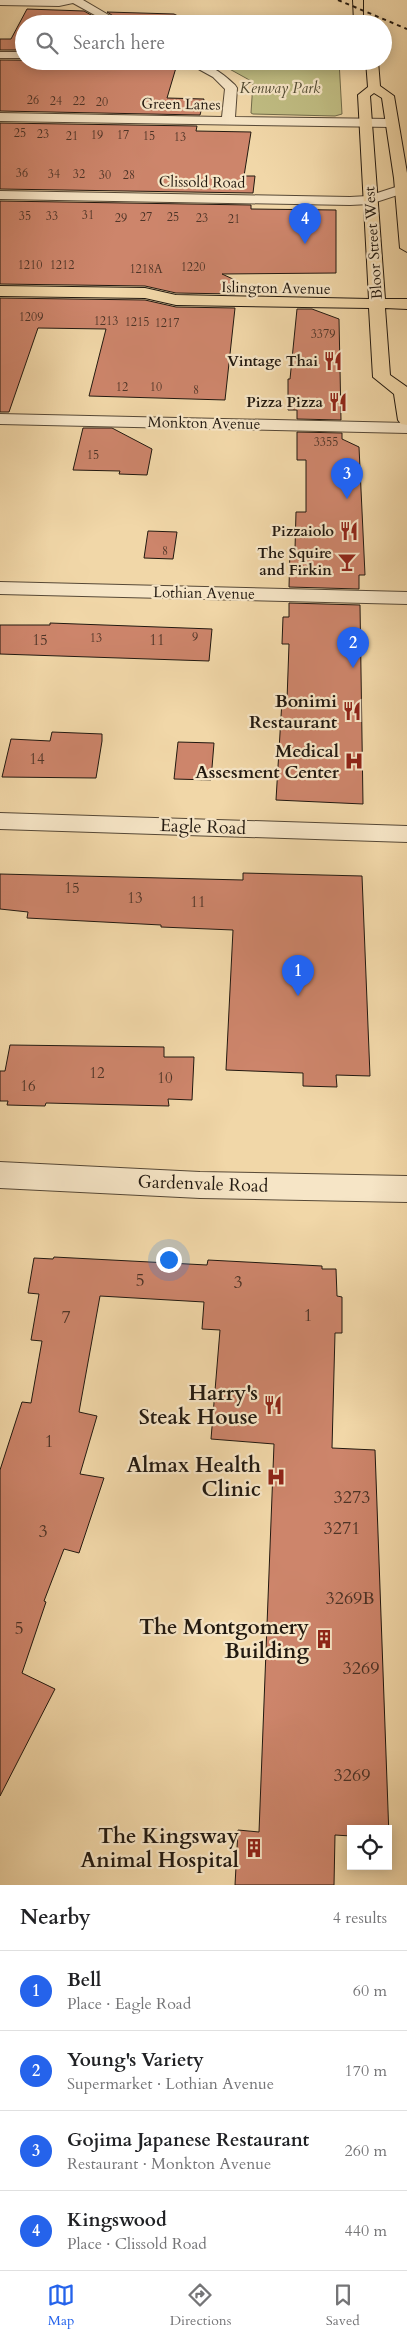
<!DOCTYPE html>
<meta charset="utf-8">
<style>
:root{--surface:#fff;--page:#f6f6f6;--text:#202124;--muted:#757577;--line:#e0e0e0;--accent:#2563eb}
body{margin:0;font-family:Cardo,serif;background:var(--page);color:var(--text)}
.controls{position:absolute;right:15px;bottom:15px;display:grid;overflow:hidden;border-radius:0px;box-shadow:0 2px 12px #0003}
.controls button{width:45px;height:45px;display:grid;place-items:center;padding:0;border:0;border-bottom:1px solid var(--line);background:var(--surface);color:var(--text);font:25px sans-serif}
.you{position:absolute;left:168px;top:1259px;width:18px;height:18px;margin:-12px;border:4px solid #fff;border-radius:50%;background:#1a73e8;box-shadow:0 0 0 8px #1a73e833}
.badge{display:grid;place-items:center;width:32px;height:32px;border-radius:50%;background:var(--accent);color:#fff;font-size:16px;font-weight:700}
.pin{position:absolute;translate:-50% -41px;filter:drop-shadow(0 1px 2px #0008)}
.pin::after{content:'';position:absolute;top:26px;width:18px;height:15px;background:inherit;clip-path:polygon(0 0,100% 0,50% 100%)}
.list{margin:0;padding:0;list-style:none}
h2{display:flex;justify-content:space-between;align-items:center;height:65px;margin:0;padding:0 20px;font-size:21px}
h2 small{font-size:16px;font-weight:400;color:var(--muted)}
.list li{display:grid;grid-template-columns:32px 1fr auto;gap:15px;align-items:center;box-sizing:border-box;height:80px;padding:0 20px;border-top:1px solid var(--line)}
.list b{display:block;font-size:19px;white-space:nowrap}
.list p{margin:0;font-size:16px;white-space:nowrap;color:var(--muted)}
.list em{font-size:16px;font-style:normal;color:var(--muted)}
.icon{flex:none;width:28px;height:28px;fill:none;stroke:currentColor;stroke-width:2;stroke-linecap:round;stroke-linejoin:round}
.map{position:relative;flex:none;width:407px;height:1885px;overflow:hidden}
.search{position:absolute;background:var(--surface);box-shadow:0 2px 12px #0003;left:15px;right:15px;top:15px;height:55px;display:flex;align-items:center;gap:12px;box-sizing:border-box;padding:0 18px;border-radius:28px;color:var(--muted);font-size:19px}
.sheet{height:385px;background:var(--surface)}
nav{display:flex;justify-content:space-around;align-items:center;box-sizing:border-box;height:70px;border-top:1px solid var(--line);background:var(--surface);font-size:14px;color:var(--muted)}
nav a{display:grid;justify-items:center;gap:2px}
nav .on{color:var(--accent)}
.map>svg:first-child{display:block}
.green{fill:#c0bd83;stroke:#716b4a}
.building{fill:#cd856b;stroke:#221910}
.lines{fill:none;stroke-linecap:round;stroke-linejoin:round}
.minor-casing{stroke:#564836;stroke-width:2}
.major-casing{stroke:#221910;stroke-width:2}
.minor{fill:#f6e5c6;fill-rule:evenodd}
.major{fill:#f1d7a8;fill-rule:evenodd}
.rail{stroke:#221910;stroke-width:2;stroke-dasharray:4 4;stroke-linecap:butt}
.labels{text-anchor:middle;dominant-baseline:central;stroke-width:4.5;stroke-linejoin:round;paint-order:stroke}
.far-number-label{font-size:12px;fill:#4d3427}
.far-park-label{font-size:15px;font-style:italic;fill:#514a32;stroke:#f6e5c6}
.far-street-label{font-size:15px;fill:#221910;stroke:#f6e5c6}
.far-poi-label{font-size:15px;font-weight:bold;fill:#221910;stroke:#f6e5c6;text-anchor:end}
.number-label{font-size:15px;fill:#4d3427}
.poi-label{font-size:18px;font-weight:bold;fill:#221910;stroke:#f6e5c6;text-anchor:end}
.street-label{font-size:18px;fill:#221910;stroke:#f6e5c6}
.near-number-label{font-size:18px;fill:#4d3427}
.near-poi-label{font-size:21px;font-weight:bold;fill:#221910;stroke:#f6e5c6;text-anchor:end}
</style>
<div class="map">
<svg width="407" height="1885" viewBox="0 0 407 1885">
<rect width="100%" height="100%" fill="#f1d7a8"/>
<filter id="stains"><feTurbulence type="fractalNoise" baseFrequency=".004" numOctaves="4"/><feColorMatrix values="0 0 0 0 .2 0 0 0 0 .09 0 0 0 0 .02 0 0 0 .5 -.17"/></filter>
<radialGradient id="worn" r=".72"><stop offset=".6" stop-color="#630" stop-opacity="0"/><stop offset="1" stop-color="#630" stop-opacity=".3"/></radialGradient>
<path class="green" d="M215,61H339L342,114L335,116L253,114L251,113L253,82Z"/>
<path class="building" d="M27,9L84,11L107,24H24V50H0V39H11Z
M107,12L174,14L190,22L126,24Z
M0,60L178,61L167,98L204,99L200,115L0,111Z
M0,123L197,126L196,131L251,132L244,176H255L253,193L0,189Z
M0,201L251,205V209L336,210V273L222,274L235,280V294L176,293L145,286L0,284Z
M0,298L145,300L176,307L235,308L225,400L89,396L106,329L38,328L9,412H0Z
M297,309H312L339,319L341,420L297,419V410H288V379H290Z
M83,428H112L152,449L147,475L119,474L120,471L73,470Z
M297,432L342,433V439L359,447L365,575H359V589L289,587L290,549H295L296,512H306V460H297Z
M148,531L177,532L173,559L144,558Z
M289,603L360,605L363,804L276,800L282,700H287L289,644H282L283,617H289Z
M50,623L212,629L209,661L0,654V625H50Z
M52,732L102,734V741L96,778L2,777L11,739L50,741Z
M178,742L214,743L211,780L174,779Z
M243,873L362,876L370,1076L336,1075L337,1087L303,1086V1073L226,1070L233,930L161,927V925L27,918L28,912L0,909V874L243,880Z
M10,1045L164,1047V1057H194L192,1100L168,1099L169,1106L46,1103L45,1106L7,1105L8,1101H0V1071H5Z
M54,1257L207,1265L208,1260L322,1266V1269H336L337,1296L342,1297V1333H335L332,1448L375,1450L389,1837L388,1829H351V1836L335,1835L334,1885H235L238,1830L259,1832L274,1444L211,1439L220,1330L202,1329L204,1302L100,1296L79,1412L97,1416L80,1474L104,1478L79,1553L64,1549L44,1601L46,1602L22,1673L55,1689L0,1796V1470L22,1402L31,1403L42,1341L31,1340L39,1294L28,1293L34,1258L53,1259Z"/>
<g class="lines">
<g class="minor-casing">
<path id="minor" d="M0,0H83L124,24H111L73,3L59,6L0,5Z
M0,52H24V58H0Z
M184,61C206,61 220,71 235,85L237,88L235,117L391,119L397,123L391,127L0,121V113L222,117L225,89L213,77Z
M402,185L407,186V192L370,204L350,205L0,199V191L350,197L368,196Z
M0,414L407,423V433L0,424Z
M0,582L407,592V604L0,594Z
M0,813L407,826V842L0,829Z
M0,1162L200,1172L407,1176V1202L200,1198L0,1188Z"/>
</g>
<g class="major-casing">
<path id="major" d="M353,0H363V19L369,24L354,22Z
M366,61H378L380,86L394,96L407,173V252L400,248L394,178L382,98L374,93L370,96L385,299H407V309L385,308L390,375L407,387V425L401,424L398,420L394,394L373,377L369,308L176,305L145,298L0,296V286L145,288L176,295L369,299L358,95L368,87Z"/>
</g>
<use href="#minor" class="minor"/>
<use href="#major" class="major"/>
<path class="rail" d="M338,0L407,29"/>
</g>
<defs>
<g id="restaurant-bare" transform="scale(1.5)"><path d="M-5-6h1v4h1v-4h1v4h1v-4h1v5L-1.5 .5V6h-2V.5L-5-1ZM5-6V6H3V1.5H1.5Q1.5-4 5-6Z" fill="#8f2418" stroke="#f6e5c6" stroke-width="2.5" paint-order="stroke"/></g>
<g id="bar-bare" transform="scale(1.5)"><path d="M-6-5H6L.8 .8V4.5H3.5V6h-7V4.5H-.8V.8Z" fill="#8f2418" stroke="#f6e5c6" stroke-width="2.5" paint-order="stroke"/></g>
<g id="hospital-bare" transform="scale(1.5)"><path d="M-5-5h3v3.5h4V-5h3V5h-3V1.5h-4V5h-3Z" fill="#8f2418" stroke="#f6e5c6" stroke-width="2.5" paint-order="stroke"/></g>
<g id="building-bare" transform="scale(1.5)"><path d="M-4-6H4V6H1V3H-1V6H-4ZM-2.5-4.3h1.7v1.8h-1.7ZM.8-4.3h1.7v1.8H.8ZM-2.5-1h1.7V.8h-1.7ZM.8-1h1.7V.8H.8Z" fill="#8f2418" stroke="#f6e5c6" stroke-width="2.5" paint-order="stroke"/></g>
</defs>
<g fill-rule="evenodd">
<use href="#restaurant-bare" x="333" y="361"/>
<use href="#restaurant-bare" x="338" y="402"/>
<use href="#restaurant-bare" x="349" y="531"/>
<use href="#bar-bare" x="347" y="562"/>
<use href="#restaurant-bare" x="352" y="711"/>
<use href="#hospital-bare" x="354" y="761"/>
<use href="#restaurant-bare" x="273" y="1405"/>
<use href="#hospital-bare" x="276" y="1477"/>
<use href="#building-bare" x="324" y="1639"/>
<use href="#building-bare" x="254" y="1848"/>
</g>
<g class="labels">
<g class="far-number-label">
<text x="33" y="100">26</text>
<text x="56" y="101">24</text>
<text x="79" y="101">22</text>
<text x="102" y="102">20</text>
<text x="20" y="133">25</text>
<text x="43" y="134">23</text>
<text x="97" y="135">19</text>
<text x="123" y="135">17</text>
<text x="72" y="136">21</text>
<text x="149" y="136">15</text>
<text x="180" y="137">13</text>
<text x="22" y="173">36</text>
<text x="54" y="174">34</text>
<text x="79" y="174">32</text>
<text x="105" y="175">30</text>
<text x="129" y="175">28</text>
<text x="88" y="215">31</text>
<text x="25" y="216">35</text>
<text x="52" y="216">33</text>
<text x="146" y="217">27</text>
<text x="173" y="217">25</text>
<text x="121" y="218">29</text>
<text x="202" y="218">23</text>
<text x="234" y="219">21</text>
<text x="30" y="265">1210</text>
<text x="62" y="265">1212</text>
<text x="193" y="267">1220</text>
<text x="146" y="269">1218A</text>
<text x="31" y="317">1209</text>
<text x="106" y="321">1213</text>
<text x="137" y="322">1215</text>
<text x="167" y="323">1217</text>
<text x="323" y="334">3379</text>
<text x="122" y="387">12</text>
<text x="156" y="387">10</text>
<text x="196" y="390">8</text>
<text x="326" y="442">3355</text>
<text x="93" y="455">15</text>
<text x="165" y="551">8</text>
<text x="195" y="637">9</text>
<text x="96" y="638">13</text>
</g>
<g class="far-park-label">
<text x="280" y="88">Kenway Park</text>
</g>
<g class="far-street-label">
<text transform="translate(181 104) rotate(1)">Green Lanes</text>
<text transform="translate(202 182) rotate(1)">Clissold Road</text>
<text transform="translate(373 243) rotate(-94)">Bloor Street West</text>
<text transform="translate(276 288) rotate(1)">Islington Avenue</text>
<text transform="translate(204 423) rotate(1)">Monkton Avenue</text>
<text transform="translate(204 593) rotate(1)">Lothian Avenue</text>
</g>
<g class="far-poi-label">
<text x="318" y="361">Vintage Thai</text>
<text x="323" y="402">Pizza Pizza</text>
<text x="334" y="531">Pizzaiolo</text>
<text x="332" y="553">The Squire<tspan x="332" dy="17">and Firkin</tspan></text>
</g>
<g class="number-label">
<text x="40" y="640">15</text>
<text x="157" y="640">11</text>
<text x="37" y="759">14</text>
<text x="72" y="888">15</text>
<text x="135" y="898">13</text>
<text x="198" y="902">11</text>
<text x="97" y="1073">12</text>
<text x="165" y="1078">10</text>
<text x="28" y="1086">16</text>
</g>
<g class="poi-label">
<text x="337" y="701">Bonimi<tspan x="337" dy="21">Restaurant</tspan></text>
<text x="339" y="751">Medical<tspan x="339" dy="21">Assesment Center</tspan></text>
</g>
<g class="street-label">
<text transform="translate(203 827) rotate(2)">Eagle Road</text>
<text transform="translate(203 1184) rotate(2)">Gardenvale Road</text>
</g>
<g class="near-number-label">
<text x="140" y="1280">5</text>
<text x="238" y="1282">3</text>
<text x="308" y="1315">1</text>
<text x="66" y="1317">7</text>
<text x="49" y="1441">1</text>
<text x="352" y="1497">3273</text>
<text x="342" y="1528">3271</text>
<text x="43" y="1531">3</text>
<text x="350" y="1598">3269B</text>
<text x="19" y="1628">5</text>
<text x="361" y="1668">3269</text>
<text x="352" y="1775">3269</text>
</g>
<g class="near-poi-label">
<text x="258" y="1393">Harry's<tspan x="258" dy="24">Steak House</tspan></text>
<text x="261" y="1465">Almax Health<tspan x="261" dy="24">Clinic</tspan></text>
<text x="309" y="1627">The Montgomery<tspan x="309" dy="24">Building</tspan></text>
<text x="239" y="1836">The Kingsway<tspan x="239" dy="24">Animal Hospital</tspan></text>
</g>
</g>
<rect width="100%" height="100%" filter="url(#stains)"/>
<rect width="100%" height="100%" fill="url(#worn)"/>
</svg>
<div class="controls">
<button><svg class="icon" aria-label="locate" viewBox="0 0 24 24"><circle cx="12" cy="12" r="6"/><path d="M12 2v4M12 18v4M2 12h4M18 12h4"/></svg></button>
</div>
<div class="you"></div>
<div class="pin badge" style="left:298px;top:996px">1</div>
<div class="pin badge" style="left:353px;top:668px">2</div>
<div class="pin badge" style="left:347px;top:499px">3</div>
<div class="pin badge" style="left:305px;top:244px">4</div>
<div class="search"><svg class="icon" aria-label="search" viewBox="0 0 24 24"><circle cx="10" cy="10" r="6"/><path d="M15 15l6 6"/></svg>Search here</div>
</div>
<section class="sheet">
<h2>Nearby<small>4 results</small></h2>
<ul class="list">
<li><span class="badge">1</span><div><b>Bell</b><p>Place · Eagle Road</p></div><em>60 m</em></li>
<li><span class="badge">2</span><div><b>Young's Variety</b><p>Supermarket · Lothian Avenue</p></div><em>170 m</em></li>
<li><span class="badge">3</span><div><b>Gojima Japanese Restaurant</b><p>Restaurant · Monkton Avenue</p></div><em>260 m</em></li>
<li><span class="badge">4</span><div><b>Kingswood</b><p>Place · Clissold Road</p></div><em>440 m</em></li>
</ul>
</section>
<nav>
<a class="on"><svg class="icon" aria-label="map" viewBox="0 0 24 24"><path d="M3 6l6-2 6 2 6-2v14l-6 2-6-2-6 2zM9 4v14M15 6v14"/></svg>Map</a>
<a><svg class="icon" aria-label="directions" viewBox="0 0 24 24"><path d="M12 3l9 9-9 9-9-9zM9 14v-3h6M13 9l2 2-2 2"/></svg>Directions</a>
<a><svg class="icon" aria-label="saved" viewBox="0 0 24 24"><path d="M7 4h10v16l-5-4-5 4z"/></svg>Saved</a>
</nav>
